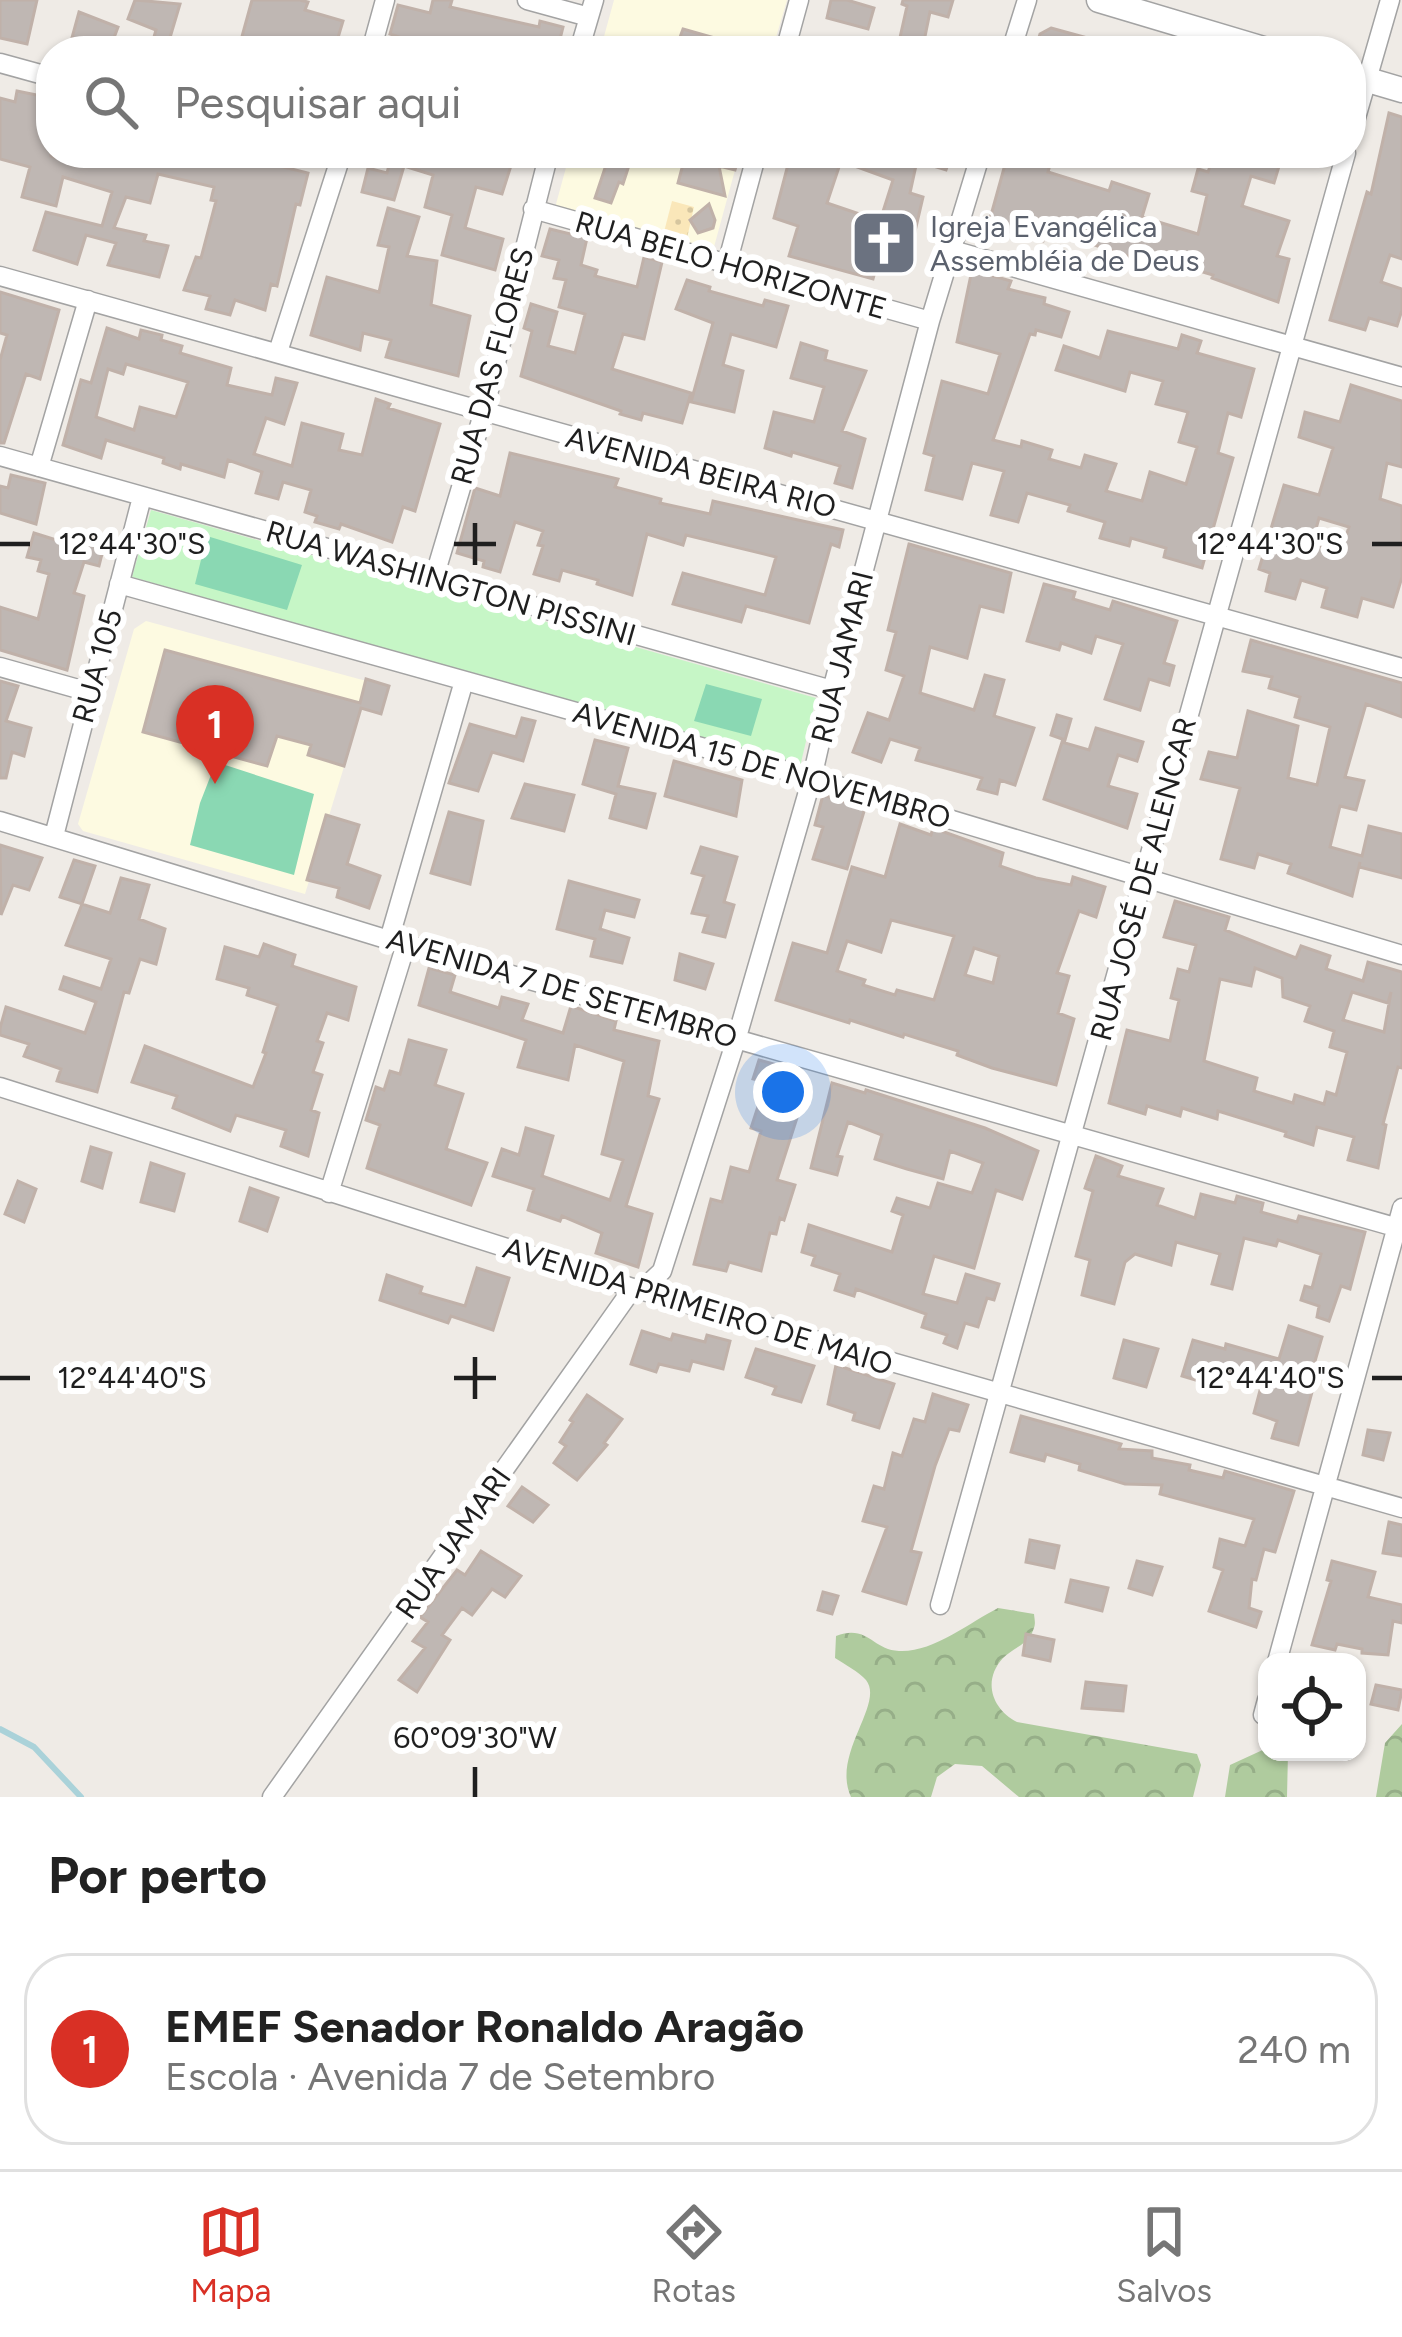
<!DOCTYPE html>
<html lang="pt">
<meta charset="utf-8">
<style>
:root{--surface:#fff;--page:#f2f2f2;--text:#222;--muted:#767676;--line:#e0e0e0;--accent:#d93025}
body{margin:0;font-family:Figtree,sans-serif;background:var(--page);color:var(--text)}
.controls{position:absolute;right:36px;bottom:36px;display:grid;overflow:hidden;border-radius:24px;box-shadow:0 3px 9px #0004}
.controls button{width:108px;height:108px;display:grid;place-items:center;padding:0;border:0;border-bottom:3px solid var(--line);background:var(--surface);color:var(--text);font:60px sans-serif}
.you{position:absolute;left:783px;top:1092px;width:42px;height:42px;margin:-30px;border:9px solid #fff;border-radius:50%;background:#1a73e8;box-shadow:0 0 0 18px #1a73e833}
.badge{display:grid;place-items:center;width:78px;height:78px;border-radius:50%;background:var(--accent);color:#fff;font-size:39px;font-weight:700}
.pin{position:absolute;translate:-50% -99px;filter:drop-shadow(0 3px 6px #0008)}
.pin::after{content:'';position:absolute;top:63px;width:42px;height:36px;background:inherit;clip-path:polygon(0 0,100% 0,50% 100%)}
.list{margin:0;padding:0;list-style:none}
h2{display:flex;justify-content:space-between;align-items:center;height:156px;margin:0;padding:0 48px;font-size:51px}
h2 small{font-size:39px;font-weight:400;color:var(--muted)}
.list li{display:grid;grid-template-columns:78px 1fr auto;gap:36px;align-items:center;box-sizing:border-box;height:192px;margin:0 24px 24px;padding:0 24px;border:3px solid var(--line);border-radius:48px}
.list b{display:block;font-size:45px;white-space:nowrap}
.list p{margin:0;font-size:39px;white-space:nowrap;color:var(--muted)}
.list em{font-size:39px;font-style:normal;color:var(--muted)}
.icon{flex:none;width:66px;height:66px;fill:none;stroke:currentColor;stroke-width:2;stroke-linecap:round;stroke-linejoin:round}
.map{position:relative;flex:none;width:1402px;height:1797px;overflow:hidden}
.search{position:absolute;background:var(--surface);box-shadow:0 3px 9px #0004;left:36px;right:36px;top:36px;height:132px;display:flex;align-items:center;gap:30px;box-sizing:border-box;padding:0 42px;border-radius:48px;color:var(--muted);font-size:45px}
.sheet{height:372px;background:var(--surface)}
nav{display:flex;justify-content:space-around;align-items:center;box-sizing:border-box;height:168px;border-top:3px solid var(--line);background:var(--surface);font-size:33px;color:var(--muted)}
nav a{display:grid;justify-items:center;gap:6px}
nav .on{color:var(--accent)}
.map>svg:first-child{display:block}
.education{fill:#fdfae1}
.forest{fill:url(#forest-crowns)}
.sand{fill:url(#sand-dots)}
.park{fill:#c6f6c6}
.pitch{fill:#8ad8b3}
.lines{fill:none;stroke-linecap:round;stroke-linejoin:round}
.stream{stroke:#aad2d9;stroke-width:6}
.building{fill:#bfb7b3;stroke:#c0b1a9;stroke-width:3;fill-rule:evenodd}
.minor-casing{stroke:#a3a3a3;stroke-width:21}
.tertiary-casing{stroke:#a3a3a3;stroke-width:27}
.minor{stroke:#fff;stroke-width:18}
.tertiary{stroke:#fff;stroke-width:24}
.ticks{fill:none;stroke:#1f1f1f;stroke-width:4.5}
.labels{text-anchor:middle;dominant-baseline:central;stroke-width:12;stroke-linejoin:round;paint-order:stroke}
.worship-label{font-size:30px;fill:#5b616d;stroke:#fff;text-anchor:start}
.street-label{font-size:30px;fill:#1f1f1f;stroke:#fff}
.ticks-label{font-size:30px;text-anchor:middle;fill:#1f1f1f;stroke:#fff;stroke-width:12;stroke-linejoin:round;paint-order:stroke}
</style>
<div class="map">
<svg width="1402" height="1797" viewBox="0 0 1402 1797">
<defs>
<pattern id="forest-crowns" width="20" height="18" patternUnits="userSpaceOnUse" patternTransform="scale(3)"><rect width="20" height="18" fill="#afcb9e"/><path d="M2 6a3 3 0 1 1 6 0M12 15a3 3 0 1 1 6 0" fill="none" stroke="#96ae88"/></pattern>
<pattern id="sand-dots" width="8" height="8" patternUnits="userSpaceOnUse" patternTransform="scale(3)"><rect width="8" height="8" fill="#fae7b9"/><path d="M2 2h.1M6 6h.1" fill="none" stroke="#d6c69f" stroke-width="1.8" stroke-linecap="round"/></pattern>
</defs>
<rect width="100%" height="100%" fill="#efebe6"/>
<path class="education" d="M614,0H787L772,51H600Z
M570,153H696L695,158L735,170L711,258L553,215Z
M146,621L370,682L305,894L83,831L78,824L134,629Z"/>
<path class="forest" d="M998,1608L1034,1614C1035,1623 1036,1624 1032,1633C1026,1645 1012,1649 1003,1658C982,1681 992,1709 1017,1722L1197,1754L1201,1765L1193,1797H1019L982,1766L955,1764L937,1777L931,1797H851C831,1754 885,1704 866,1680C859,1672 844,1664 835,1658L836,1636C868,1624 872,1650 899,1651C932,1653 969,1623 998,1608Z
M1402,1724V1797H1376L1385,1743Z
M1267,1748V1752L1288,1753L1287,1797H1225L1230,1765Z"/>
<path class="sand" d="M672,201L694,207L687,238L664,232Z"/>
<path class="park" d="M151,510L816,698L800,767L132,577Z"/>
<path class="pitch" d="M207,536L302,565L287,610L195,584Z
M706,684L762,699L751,736L694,721Z
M216,762L314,794L294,875L190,845L200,803Z"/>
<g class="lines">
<path class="stream" d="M0,1729L34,1747L81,1797"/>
</g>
<path class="building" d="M0,0H37L27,44L0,38Z
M135,0L180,4L166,51H150L156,30L128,19Z
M252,0H300L308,2L305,10L343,21L334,51H238Z
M433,0H452L450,7L539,27L540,21L563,27L557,51H441L390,34L398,5L430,13Z
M831,0H847L874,8L868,29L827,18Z
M903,0H953L948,17L930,12L922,51H897L907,6L902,4Z
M79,12L118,27L109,51H88L70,45Z
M1051,28L1117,46L1116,51H1035L1040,34Z
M683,29L746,47V51H675Z
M17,91L51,98V156L78,164L82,153H227L308,173L300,205L296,204L277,286L271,284L265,310L235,300L230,315L206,309L210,296L184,290L196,257L201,258L216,201L211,200L214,187L158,174L150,203L126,197L114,228L146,235L144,241L168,246L159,277L108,265L116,243L86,235L77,264L34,250L46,212L102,226L112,192L63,177L56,206L22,197L30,167L0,159V98L15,102Z
M1389,113L1402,117V259L1390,255L1381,282L1402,289V310L1397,326L1369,318L1365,330L1330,320L1367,192L1371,194Z
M374,153H515L502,194L476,187L465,228L503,239L495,270L442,255L452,215L425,207L433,175L404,166L394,200L362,192L368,168L387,173L390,161L374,157Z
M610,153H633L623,184L619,182L611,203L595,198Z
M686,153H740L735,170L719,166L725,196L678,183Z
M791,153H893L904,156V153H952L946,170L917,161L910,193L923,197L906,270L878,261L873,279L789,256L798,226L774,218ZM841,161L893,180L880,221L827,203Z
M1019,153H1053L1048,172L1109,191L1112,182L1149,194L1142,217L1198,234L1207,195L1192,191L1198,169L1208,172L1215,153H1283L1274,183L1251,176L1242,206L1289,221L1277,256L1289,259L1278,302L1212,278L1213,275L1146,255L1144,261L1079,240L1083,228L1049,220L1043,241L988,226L1006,161L1016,164Z
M709,204L715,220L713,228L698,233L690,220Z
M388,208L419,217L407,256L437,261L431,305L470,316L458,376L386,357L391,340L363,333L360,350L311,335L327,277L379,292L389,247L378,245Z
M550,229L587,238L581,265L597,270L595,276L637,287L644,257L662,262L644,339L623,334L612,369L691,393L682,423L643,413L641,420L620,414L621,411L521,376L532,331L524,328L531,304L557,312L548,346L575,353L585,314L559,307L566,280L554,278L559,260L542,256Z
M972,270L1011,281L1008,289L1045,298L1044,304L1069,312L1061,337L1036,330L1035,335L1030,334L993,440L1021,447L1022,441L1052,450L1049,459L1081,468L1085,455L1116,464L1106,491L1142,501L1150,472L1186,484L1197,447L1179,442L1188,412L1156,404L1163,381L1130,372L1125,391L1056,370L1064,346L1100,358L1108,331L1178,349L1182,335L1201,341L1197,353L1254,369L1241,417L1228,413L1218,453L1233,458L1202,568L1164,557L1166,548L1131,538L1129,546L1100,538L1105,522L1068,511L1070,505L1027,493L1018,522L991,515L1004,471L972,463L962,499L926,490L934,456L924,453L942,381L988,394L1000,354L957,342Z
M687,280L710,287L709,291L763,306L765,300L788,306L776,347L731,334L723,365L743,371L734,412L691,402L713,323L676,309Z
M0,292L59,310L40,379L26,374L4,443H0V360L7,335L0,333Z
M107,328L139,339L141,330L162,335L161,340L182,346L180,353L231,368L227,385L272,395L276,378L297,383L284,424L266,418L254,454L292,466L302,423L343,434L339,450L362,455L376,399L390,404L388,408L440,424L415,511L403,507L392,542L341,524L339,529L315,522L317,516L305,512L311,490L283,482L278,499L256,493L262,472L228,460L224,477L181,464L180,469L163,463L164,458L106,440L101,458L63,445L81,380L91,383ZM126,364L188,382L176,417L140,407L134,430L96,417L108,369L123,374Z
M801,343L827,351L825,360L866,371L842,431L865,439L852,488L835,483L840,466L792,452L791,456L765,448L774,412L814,422L824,387L791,378Z
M1351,385L1402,401V467L1387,463L1380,499L1402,506V577L1393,607L1362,598L1357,617L1322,607L1327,588L1301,580L1295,599L1266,591L1270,573L1259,569L1284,485L1319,495L1333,448L1299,437L1305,412L1340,422ZM1319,518L1349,527L1340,554L1312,543Z
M510,453L618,479L615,487L661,499L660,503L710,514L713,501L843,530L839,547L831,544L809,623L746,606L741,622L673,604L683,573L765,595L776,557L686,535L683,545L647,534L632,595L597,584L598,580L562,570L559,581L534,574L543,546L538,545L543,531L515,522L500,572L483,567L484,561L457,553L475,488L500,496Z
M11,475L45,483L36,524L0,513V486L8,488Z
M34,533L69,544L71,537L104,546L99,566L84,562L74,593L84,596L67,670L0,650V607L38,619L49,574L38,571L41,560L27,557Z
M909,544L1011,573L1003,612L980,606L967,658L930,647L920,693L974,710L985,675L1004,680L994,716L1034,728L1015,785L1000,780L997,794L978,789L982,778L916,760L920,748L890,739L881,762L853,752L868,713L889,720L904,676L886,670L896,632L888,630Z
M1044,584L1075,592L1073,599L1110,610L1113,601L1177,621L1164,663L1174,666L1169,685L1149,679L1140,710L1105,699L1123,644L1096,636L1091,653L1061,643L1059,650L1027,641Z
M1251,640L1402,683V717L1366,704L1345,777L1364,781L1356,810L1340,806L1330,847L1362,856L1369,826L1402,834V878L1359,867L1360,862L1352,896L1288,873L1291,864L1258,854L1254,868L1221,859L1240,788L1201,779L1209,752L1237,758L1248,711L1298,726L1288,778L1317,785L1330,727L1295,717L1300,697L1269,688L1272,677L1243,671Z
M165,650L360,703L366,679L389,686L381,714L361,708L344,766L308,755L311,745L277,736L267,766L143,732Z
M0,681L18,686L6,721L31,728L24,756L12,752L6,778H0Z
M1057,715L1071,719L1065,740L1051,735Z
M522,718L535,721L523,761L492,752L478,791L449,783L470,724L516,737Z
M1096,728L1143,742L1137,761L1118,755L1108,786L1137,794L1127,828L1044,799L1062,742L1089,750Z
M595,740L628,748L618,786L655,794L646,828L610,818L616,794L583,784Z
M674,761L742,780L736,816L665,796Z
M525,784L574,795L564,831L512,818Z
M823,795L865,808L847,869L813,859L823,827L815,825Z
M449,812L483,821L470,884L431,873Z
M326,815L359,825L347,864L380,876L369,908L337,897L339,888L307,880Z
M900,824L931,835L933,828L1003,853L1000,866L1036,878L1071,885L1073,877L1105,887L1096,917L1079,911L1057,973L1069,976L1058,1013L1074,1019L1056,1085L992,1068L957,1055L958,1051L904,1034L903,1037L850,1020L849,1023L776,1000L793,943L827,953L852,867L885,877ZM891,920L954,936L934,1000L897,990L895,995L863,985L865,980L837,971L847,941L881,952ZM974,948L999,956L993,983L965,975Z
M0,845L42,858L29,890L13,885L1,915Z
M701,847L737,857L724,902L734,905L725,937L703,932L708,916L692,913L704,876L692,873Z
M74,860L95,866L82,904L60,897Z
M121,878L149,885L139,919L165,929L156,964L140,959L129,993L124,992L97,1092L57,1081L61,1069L24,1056L29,1044L0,1035V1028L6,1007L85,1033L96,1002L60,989L64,977L101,989L111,959L66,945L82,904L110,913Z
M569,881L639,900L634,917L605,910L600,929L629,938L622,963L591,956L595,939L557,929Z
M1175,901L1229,917L1225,930L1296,958L1301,946L1330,956L1326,969L1363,981L1368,962L1402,972V1068L1398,1067L1383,1124L1386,1125L1378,1168L1348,1160L1354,1137L1317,1127L1313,1145L1285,1136L1286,1132L1218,1111L1217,1119L1182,1108L1180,1116L1147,1106L1145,1114L1109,1103L1127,1030L1170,1041L1179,1000L1171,998L1178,969L1189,972L1196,945L1164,937ZM1255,968L1282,978L1283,997L1310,1006L1305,1021L1334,1031L1330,1047L1347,1052L1336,1095L1327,1092L1324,1104L1295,1095L1293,1103L1254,1091L1257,1078L1204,1061L1220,979L1251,986ZM1352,992L1388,1003L1391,992L1384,1032L1343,1020Z
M264,944L295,955L292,966L356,987L348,1020L327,1013L317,1041L323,1043L313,1072L322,1075L311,1110L319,1113L308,1156L281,1146L286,1130L236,1115L230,1131L173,1108L177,1096L132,1082L145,1046L253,1087L266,1053L263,1052L278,1005L247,995L249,988L217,979L225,947L259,957Z
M680,954L713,964L705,989L675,980Z
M429,968L455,975L450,992L499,1008L502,997L528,1004L522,1020L563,1033L571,1006L616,1021L614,1030L659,1041L648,1096L659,1099L626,1206L652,1214L638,1267L596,1253L602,1233L562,1216L560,1221L528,1210L534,1189L493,1176L502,1149L519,1155L526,1128L553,1136L542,1176L610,1200L623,1160L602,1154L624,1061L575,1045L568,1080L518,1067L526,1040L419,1005Z
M409,1040L446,1050L435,1085L463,1094L446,1149L487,1163L471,1205L367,1168L380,1125L366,1120L376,1087L384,1090L390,1071L400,1074Z
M759,1060L796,1070L791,1088L805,1093L777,1180L795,1185L784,1220L780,1218L776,1234L770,1233L761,1271L729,1262L726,1271L694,1264L711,1199L722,1202L731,1167L749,1172L761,1131L751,1128L766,1082L753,1079Z
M832,1083L865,1093L866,1090L985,1128L1038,1151L1022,1199L996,1190L974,1268L934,1256L923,1294L957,1303L966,1274L999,1284L994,1300L987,1298L978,1327L965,1323L957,1348L944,1343L947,1335L922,1327L926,1314L856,1289L854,1296L835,1290L840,1274L812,1265L815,1256L802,1252L809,1225L892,1252L903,1215L892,1211L897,1198L930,1208L938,1183L972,1193L983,1163L950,1151L943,1179L907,1169L875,1159L882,1135L848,1122L837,1156L842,1157L837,1175L811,1168Z
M91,1147L111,1153L102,1188L82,1181Z
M1096,1156L1122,1166L1118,1176L1163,1189L1157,1205L1195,1218L1201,1194L1235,1203L1237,1196L1263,1203L1261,1212L1297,1222L1299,1216L1365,1232L1350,1289L1341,1286L1329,1321L1317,1317L1319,1306L1301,1300L1305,1286L1312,1288L1321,1254L1278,1240L1276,1246L1244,1238L1232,1289L1212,1284L1220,1254L1176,1242L1171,1265L1135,1254L1125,1262L1114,1304L1082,1295L1090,1260L1076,1256L1093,1191L1085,1188Z
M151,1163L184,1174L174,1211L141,1202Z
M18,1181L36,1189L24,1222L5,1214Z
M250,1188L278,1198L267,1231L240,1221Z
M477,1268L509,1278L493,1330L451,1316L448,1323L380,1300L387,1275L422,1287L420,1293L465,1306Z
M1289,1326L1322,1337L1311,1375L1316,1377L1298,1445L1272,1438L1277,1421L1254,1413L1262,1383L1220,1371L1218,1377L1208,1374L1206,1383L1182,1376L1193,1340L1225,1349L1226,1344L1279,1359Z
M642,1331L671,1340L673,1334L705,1342L707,1335L730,1341L723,1369L692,1361L689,1371L659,1364L656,1372L631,1364Z
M1124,1340L1158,1349L1146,1387L1114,1378Z
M756,1349L814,1366L801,1402L773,1394L776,1387L746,1377Z
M836,1365L894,1384L879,1428L853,1420L855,1413L828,1404Z
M933,1394L968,1405L959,1431L949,1429L935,1466L911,1551L921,1553L906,1604L863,1591L887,1527L863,1521L874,1486L884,1489L893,1453L902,1456L914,1419L925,1422Z
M587,1395L622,1419L604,1443L607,1445L577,1480L554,1463L566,1446L560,1442L573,1422L570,1420Z
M1021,1416L1121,1444L1119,1449L1152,1451V1458L1190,1465L1189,1470L1223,1478L1225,1471L1294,1491L1275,1552L1264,1549L1256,1580L1252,1579L1249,1608L1261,1612L1256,1627L1209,1611L1223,1570L1214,1567L1220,1539L1245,1546L1254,1519L1160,1494L1162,1485L1125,1484L1079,1470L1080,1464L1046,1454L1044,1461L1011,1452Z
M1368,1430L1390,1433L1383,1460L1363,1455Z
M522,1487L548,1505L533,1522L508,1506Z
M1389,1522L1402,1525V1556L1383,1553Z
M1030,1540L1059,1546L1054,1568L1026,1562Z
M481,1551L521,1576L505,1597L492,1589L472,1615L462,1608L442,1635L450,1640L417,1692L399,1680L425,1648L413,1641L428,1622L420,1617L457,1570L465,1575Z
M1137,1561L1162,1567L1152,1595L1129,1588Z
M1332,1561L1375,1572L1368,1597L1402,1605V1623L1393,1621L1388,1655L1362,1653V1649L1337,1644L1335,1650L1312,1645L1331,1581L1327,1580Z
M1071,1580L1108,1588L1102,1611L1066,1602Z
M823,1592L838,1596L832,1614L818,1610Z
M1026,1634L1054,1640L1050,1661L1023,1655Z
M1086,1682L1126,1686L1123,1711L1082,1708Z
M1376,1685L1402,1690L1398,1710L1371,1704Z"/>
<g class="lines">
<g class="minor-casing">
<path id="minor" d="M527,0L589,17
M371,51L385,0
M579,51L594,0
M785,51L799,0
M1011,51L1027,0
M0,63L51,77
M1351,135L1390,0
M316,153L340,160
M533,209L930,321
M952,250L1402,377
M727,264L757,153
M0,276L1402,668
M278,352L342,153
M0,456L832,690
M39,467L88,300
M434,578L483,414L549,153
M119,584L812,778L1402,955
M0,667L89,692
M0,821L389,940L1402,1229
M54,836L142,497
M389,940L464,681
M0,1087L633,1288L1402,1508
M329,1193L406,944
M643,1289L662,1271L737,1037L812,778L832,690L930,321L981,153
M940,1605L1346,153
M1277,1662L1402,1208
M1263,1715L1267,1700
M272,1797L633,1288"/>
</g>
<g class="tertiary-casing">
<path id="tertiary" d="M1099,0L1270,51
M1351,75L1402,90"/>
</g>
<use href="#minor" class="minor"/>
<use href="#tertiary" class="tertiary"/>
</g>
<path class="ticks" d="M475,523V565M0,544H30M454,544H496M1372,544H1402M475,1357V1399M0,1378H30M454,1378H496M1372,1378H1402M475,1767V1797"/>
<defs>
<g id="church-square" transform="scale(3.45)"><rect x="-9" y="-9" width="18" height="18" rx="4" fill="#6b7280" stroke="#fff"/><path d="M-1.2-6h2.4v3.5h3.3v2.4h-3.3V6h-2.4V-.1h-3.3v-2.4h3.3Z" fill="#fff"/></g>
</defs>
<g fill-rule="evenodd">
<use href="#church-square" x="884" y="243"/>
</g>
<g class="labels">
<g class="worship-label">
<text x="930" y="226">Igreja Evangélica<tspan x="930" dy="34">Assembléia de Deus</tspan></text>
</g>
<g class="street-label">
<text transform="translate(731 265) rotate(16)">RUA BELO HORIZONTE</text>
<text transform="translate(492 366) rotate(-75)">RUA DAS FLORES</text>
<text transform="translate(701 472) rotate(15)">AVENIDA BEIRA RIO</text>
<text transform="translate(451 583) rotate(16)">RUA WASHINGTON PISSINI</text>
<text transform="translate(842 657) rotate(-76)">RUA JAMARI</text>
<text transform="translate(97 666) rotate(-75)">RUA 105</text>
<text transform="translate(762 765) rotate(16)">AVENIDA 15 DE NOVEMBRO</text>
<text transform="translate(1143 879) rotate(-75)">RUA JOSÉ DE ALENCAR</text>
<text transform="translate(562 988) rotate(16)">AVENIDA 7 DE SETEMBRO</text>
<text transform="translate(698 1306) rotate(17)">AVENIDA PRIMEIRO DE MAIO</text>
<text transform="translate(453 1543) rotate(-55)">RUA JAMARI</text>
</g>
</g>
<g class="ticks-label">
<text x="132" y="554">12°44'30"S</text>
<text x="1270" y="554">12°44'30"S</text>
<text x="132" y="1388">12°44'40"S</text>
<text x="1270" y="1388">12°44'40"S</text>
<text x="475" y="1748">60°09'30"W</text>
</g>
</svg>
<div class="controls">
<button><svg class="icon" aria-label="locate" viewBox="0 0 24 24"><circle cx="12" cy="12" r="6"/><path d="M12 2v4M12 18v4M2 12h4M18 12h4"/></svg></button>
</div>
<div class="you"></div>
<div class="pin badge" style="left:215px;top:784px">1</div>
<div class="search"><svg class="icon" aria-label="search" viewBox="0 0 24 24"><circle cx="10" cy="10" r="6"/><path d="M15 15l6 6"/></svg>Pesquisar aqui</div>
</div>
<section class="sheet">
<h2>Por perto<small></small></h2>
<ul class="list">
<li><span class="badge">1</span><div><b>EMEF Senador Ronaldo Aragão</b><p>Escola · Avenida 7 de Setembro</p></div><em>240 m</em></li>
</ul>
</section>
<nav>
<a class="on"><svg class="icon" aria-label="map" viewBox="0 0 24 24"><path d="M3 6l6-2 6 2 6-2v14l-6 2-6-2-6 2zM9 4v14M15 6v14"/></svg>Mapa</a>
<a><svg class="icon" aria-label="directions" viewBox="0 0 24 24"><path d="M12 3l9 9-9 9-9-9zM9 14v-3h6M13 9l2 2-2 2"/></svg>Rotas</a>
<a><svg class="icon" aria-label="saved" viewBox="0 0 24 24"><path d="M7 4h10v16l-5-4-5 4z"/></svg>Salvos</a>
</nav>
